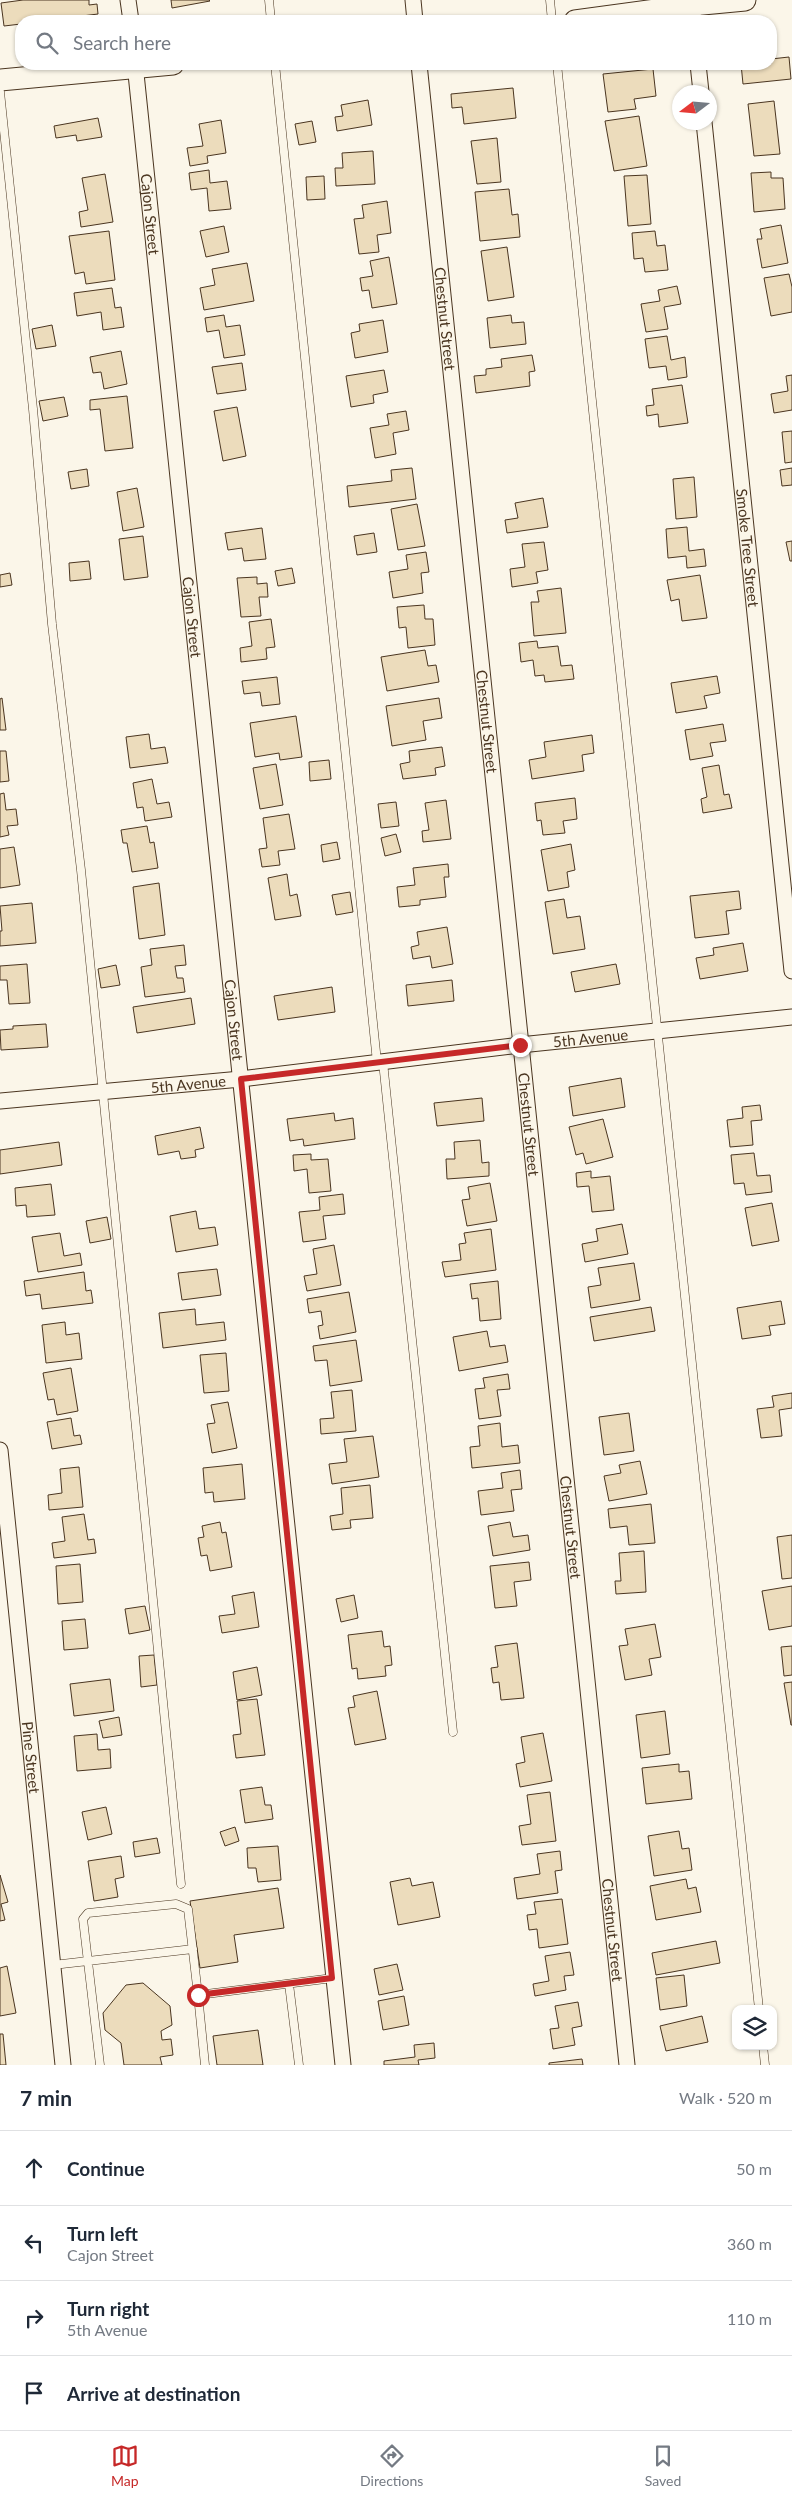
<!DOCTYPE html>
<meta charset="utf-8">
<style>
:root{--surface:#fff;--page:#f2f2f3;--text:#1f2937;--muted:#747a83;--line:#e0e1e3;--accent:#c62828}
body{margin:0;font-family:Lato,sans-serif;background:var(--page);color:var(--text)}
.controls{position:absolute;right:15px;bottom:15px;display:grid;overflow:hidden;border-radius:10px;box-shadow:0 1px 4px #0004}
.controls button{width:45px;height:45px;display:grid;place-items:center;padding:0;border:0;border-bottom:1px solid var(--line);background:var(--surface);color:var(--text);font:25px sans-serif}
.compass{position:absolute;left:672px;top:85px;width:45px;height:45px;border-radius:50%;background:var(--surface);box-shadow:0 1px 4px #0004;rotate:254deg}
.stop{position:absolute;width:15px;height:15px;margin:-11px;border:4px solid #c62828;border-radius:50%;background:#fff}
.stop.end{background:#c62828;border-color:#fff;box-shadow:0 1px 5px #0008}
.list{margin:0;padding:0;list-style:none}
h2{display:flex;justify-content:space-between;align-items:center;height:65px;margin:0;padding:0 20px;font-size:21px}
h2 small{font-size:16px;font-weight:400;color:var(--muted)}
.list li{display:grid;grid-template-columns:32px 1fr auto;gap:15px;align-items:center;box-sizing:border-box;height:75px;padding:0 20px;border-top:1px solid var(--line)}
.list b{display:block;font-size:19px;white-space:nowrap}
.list p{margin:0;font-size:16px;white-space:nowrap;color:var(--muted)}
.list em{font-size:16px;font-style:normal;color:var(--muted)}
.icon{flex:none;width:28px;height:28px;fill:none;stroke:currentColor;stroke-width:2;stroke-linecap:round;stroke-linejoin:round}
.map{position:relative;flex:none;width:792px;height:2065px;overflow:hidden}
.search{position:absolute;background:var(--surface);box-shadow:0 1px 4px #0004;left:15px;right:15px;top:15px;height:55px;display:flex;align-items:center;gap:12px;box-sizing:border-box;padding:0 18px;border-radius:20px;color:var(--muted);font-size:19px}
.sheet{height:365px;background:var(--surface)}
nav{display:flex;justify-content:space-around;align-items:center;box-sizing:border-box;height:70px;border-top:1px solid var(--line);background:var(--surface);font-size:14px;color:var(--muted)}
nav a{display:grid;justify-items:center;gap:2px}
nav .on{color:var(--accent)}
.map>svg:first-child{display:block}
.building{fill:#ecdcbc;stroke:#4a3520}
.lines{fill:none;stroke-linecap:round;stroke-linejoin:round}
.lane-casing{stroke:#4a3520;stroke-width:9}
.street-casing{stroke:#4a3520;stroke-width:17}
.secondary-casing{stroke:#4a3520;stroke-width:23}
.lane{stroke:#fbf6e9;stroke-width:8}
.street{stroke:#fbf6e9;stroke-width:15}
.secondary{stroke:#fbf6e9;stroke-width:21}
.route{stroke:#c62828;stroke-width:6}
.labels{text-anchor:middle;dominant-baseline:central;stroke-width:4;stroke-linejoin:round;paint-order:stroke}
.street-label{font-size:15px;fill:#4a3520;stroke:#fbf6e9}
</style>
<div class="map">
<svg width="792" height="2065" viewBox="0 0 792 2065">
<rect width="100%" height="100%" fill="#fbf6e9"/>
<path class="building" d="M23,0H89V5L97,4L98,14L42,21H21V24L4,26L1,3Z
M171,0H209L210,1L172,8Z
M789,57L791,79L743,84L741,64H771V59Z
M653,69L656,96L634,99L636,109L608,112L603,74Z
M513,88L516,118L464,124L462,107L452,108L451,94Z
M368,100L372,125L337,131L335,117L343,116L341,105Z
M774,101L780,154L754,156L748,104Z
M639,116L647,166L614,171L605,121Z
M98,118L102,137L77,141L76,135L56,138L54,126Z
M221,120L226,153L207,156L208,163L190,166L187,148L203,146L199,124Z
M312,121L316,142L299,145L295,124Z
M497,138L501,182L477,184L471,141Z
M373,151L375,184L336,186L335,168H343L342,153Z
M209,170L210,183L227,181L231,209L209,211L207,188L191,190L189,173Z
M771,172V178H783L785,209L754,212L751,173Z
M105,174L113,222L81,227L79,212L88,210L82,178Z
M647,175L651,224L628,226L624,176Z
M324,176L325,199L307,200L306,177Z
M509,189L512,215L518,214L520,237L480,241L475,192Z
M387,201L391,233L377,235L379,252L359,254L354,219L364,218L362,205Z
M781,225L788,263L762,268L757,239H762L760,229Z
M224,226L229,252L206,257L200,231Z
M109,231L115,280L86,284L84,272L75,274L69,236Z
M655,231L657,246L665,245L668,270L645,272L643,258L634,259L632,233Z
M507,247L514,297L488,301L481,251Z
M389,257L397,304L372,308L369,290L362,291L360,278L373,276L370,261Z
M247,263L254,301L204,310L200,288L215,285L212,269Z
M789,274L792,287V312L771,316L764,278Z
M677,286L681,304L664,307L668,329L646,332L641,304L660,301L658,290Z
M112,288L115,308L121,307L124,327L103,330L101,312L77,316L74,293Z
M224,315L226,327L240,325L245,355L224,358L219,330L207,332L205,318Z
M511,315L512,323L524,322L526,344L490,348L487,318Z
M383,320L388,352L355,358L351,333L360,331L359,324Z
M52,325L56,346L36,349L32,329Z
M667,336L671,360L685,357L687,377L668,380L666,366L649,368L645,339Z
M121,351L127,384L104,389L101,372L93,373L90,357Z
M532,355L535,371L529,372L530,386L476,393L474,376L486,375V369L502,367L501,359Z
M242,363L246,390L217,394L212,367Z
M384,370L388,392L373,395L374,403L351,407L346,376Z
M792,375V410L774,413L771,394L788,391L786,376Z
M682,385L688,423L659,427L658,414L647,416L646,406L654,405L652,389Z
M127,396L133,448L105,451L100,409L90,410V400Z
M64,397L68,416L43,421L39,401Z
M237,407L246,456L223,461L214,411Z
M406,411L409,430L393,433L396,454L375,458L370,428L389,425L387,414Z
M792,431V462L785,463L782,432Z
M412,468L416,499L349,507L347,486L392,481L391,470Z
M792,468V485L782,486L780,470Z
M87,469L89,486L71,489L68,472Z
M694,477L697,517L676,519L673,479Z
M137,488L144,527L123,531L117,492Z
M543,498L548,527L507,533L505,520L518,518L515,503Z
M417,504L425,546L398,550L391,509Z
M687,527L689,551L704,549L706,566L687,568L686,556L668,558L666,529Z
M262,528L266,559L244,561L242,548L228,550L225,533Z
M374,533L377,552L357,555L354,536Z
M143,536L148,577L124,580L119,539Z
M792,541V561H790L786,542Z
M544,542L548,570L536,572L538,583L512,587L510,569L525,567L522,544Z
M426,552L429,572L421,573L423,593L393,598L389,572L408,569L406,555Z
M89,561L91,579L70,581L69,563Z
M292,568L295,583L278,586L275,571Z
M10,573L12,585L0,587V575Z
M700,575L707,618L682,621L679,599L671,601L667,580Z
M257,577V584L267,583L268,597H259L261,616L241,617L237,578Z
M561,588L566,633L534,636L531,602H539L537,591Z
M424,605L425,619H433L435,645L408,648L406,627L399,628L397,607Z
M271,619L275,647L266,648L267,659L241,662L240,648L252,646L249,622Z
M537,641L538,648L558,646L561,666L572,665L574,679L545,682L544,675L535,676L533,660L521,662L519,643Z
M425,650L428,666L436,665L439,682L387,691L381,657Z
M717,676L720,693L704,696L707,708L676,713L671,683Z
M277,677L280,704L262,706L260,692L244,694L242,681Z
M2,698L6,730H0V699Z
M439,698L442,718L423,721L426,740L392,746L386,706Z
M296,716L302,757L280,760L279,753L255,757L250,723Z
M723,724L726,741L710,743L713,756L690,760L685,730Z
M149,734L151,749L165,747L168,763L130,768L126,737Z
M592,735L594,753L582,755L584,771L532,779L529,760L546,757L544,742Z
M442,747L445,766L435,768L436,775L403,779L400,764L410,762L409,751Z
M0,751H6L9,781L0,782Z
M329,760L331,779L310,781L309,762Z
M276,764L283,805L260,809L253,768Z
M719,765L724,795L729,794L732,808L703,813L701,799L707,797L702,768Z
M152,779L157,804L169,802L172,817L145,821L143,807L137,808L133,783Z
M4,793L6,810L16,809L18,825L7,826L9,835L0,837V794Z
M575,798L577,819L563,821L565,833L543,835L541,820L537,821L535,803Z
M446,800L451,839L423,842L422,831L429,830L425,803Z
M396,802L399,826L381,828L378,804Z
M289,814L295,849L278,851L280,865L262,867L259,849L267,848L263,818Z
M147,826L150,843L154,842L158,868L132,872L127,843H123L121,830Z
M396,834L401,852L385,856L381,838Z
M337,842L340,859L323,862L321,845Z
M571,844L575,870L567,872L569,887L548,891L541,850Z
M14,847L20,885L0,888V849Z
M448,864L449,877H444L446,897L420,900V905L399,907L397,887L415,885L413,868Z
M287,874L290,896L297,894L301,916L275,920L268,878Z
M159,883L165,935L139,939L133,887Z
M739,891L741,909L726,911L729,934L695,938L690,896Z
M350,892L353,912L336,915L332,895Z
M564,899L567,918L580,916L585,949L553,954L545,902Z
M32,903L36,943L0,946V931H2L0,906Z
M447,927L453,964L432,968L430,956L413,959L411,947L419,945L417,932Z
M743,943L748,971L700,979L696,958L714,955L713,948Z
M184,945L186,965L175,966L177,978H183L185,992L145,997L141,967L152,965L150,949Z
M27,964L30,1003L9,1004L7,980H0V966Z
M616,964L620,984L575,992L571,972Z
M116,965L120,985L101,988L98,969Z
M452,980L454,1001L408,1006L406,985Z
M332,987L335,1012L278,1020L274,996Z
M191,998L195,1024L137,1033L133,1007Z
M46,1024L48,1047L1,1050L0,1030L13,1029V1026Z
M621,1078L625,1107L573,1116L569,1087Z
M482,1098L484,1121L437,1126L434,1103Z
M760,1105L762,1120L751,1121L753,1145L730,1147L727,1120L743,1118L742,1107Z
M334,1113L335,1121L353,1118L355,1139L304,1146L303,1139L290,1141L287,1119Z
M603,1119L613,1157L586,1164L583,1153L576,1155L569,1127Z
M200,1127L204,1148L195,1150L196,1157L181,1159L179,1151L158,1155L155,1136Z
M480,1140L482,1163L489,1162V1176L447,1179L446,1159H455L454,1142Z
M59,1142L62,1165L0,1174V1150Z
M754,1153L757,1176L770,1175L772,1192L746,1195L744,1183L734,1184L731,1155Z
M311,1154V1160L328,1159L331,1191L309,1193L307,1169L294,1171L293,1155Z
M591,1171V1178L610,1176L614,1210L592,1212L589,1186L577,1187L576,1173Z
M490,1183L497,1221L467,1226L462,1200L470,1199L468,1187Z
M51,1184L55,1215L27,1217L26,1205L16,1206L15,1188Z
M343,1194L345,1214L323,1216L326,1239L303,1242L299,1212L320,1210L319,1197Z
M772,1203L779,1241L752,1246L745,1208Z
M196,1211L199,1229L215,1227L218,1245L176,1252L170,1216Z
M107,1217L111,1239L90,1243L86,1221Z
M622,1224L628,1254L585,1262L582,1244L598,1241L596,1229Z
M491,1229L496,1270L445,1277L442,1262L461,1260L459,1244L466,1243L464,1233Z
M60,1233L64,1256L80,1253L82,1265L38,1272L32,1237Z
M334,1245L341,1285L307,1291L304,1276L317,1274L313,1249Z
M634,1263L640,1300L591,1308L588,1287L601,1285L598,1268Z
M217,1269L221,1295L182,1300L178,1273Z
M84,1272L86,1291L91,1290L93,1303L42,1309L40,1294L26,1296L24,1281Z
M498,1281L501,1319L480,1321L478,1298L472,1299L470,1284Z
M349,1292L356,1332L320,1339L318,1326L323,1325L321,1311L309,1313L307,1299Z
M781,1301L785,1324L769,1326L771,1335L742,1339L737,1308Z
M651,1307L655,1331L594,1341L590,1317Z
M195,1309L196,1325L224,1322L226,1340L163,1348L159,1313Z
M65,1322L66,1335L79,1333L82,1359L46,1363L42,1325Z
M487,1331L490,1347L505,1345L508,1362L459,1371L453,1337Z
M356,1340L362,1381L330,1386L327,1360L315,1361L313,1346Z
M226,1353L229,1391L204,1393L200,1355Z
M71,1368L78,1411L57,1415L54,1399L48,1400L43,1373Z
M508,1374L510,1389L497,1390L501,1416L479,1419L475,1389L485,1388L483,1378Z
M352,1390L356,1431L321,1434L320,1419L334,1418L331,1392Z
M792,1393V1408L779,1410L782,1436L761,1438L757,1409L774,1407L772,1396Z
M228,1402L237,1448L212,1453L207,1424L215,1423L211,1405Z
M629,1413L634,1451L604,1455L599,1417Z
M71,1418L74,1436L80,1435L82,1444L52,1449L47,1422Z
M500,1423L502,1447L518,1445L520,1463L472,1468L470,1447L480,1446L478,1426Z
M373,1436L379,1477L332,1484L329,1464L347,1462L344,1439Z
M640,1461L647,1494L609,1501L604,1476L621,1473L619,1465Z
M242,1464L245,1499L214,1502L213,1492L205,1493L203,1468Z
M79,1467L83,1507L49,1510L48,1495L62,1493L60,1469Z
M520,1470L522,1489L511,1490L514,1511L481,1515L478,1491L503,1488L501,1473Z
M370,1485L373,1518L350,1520L351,1528L332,1530L330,1516L343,1514L341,1488Z
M651,1504L655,1543L629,1545L627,1526L610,1528L608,1509Z
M84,1514L88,1540L94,1539L96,1553L54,1558L52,1543L65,1541L62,1517Z
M220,1522L222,1533L226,1532L232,1567L210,1571L207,1555L201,1556L198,1538L204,1537L202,1526Z
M510,1522L513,1537L528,1535L530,1550L493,1556L488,1526Z
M792,1535V1578L782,1579L777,1537Z
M644,1551L646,1592L616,1594L615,1581H621L619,1553Z
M529,1562L531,1580L514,1582L517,1606L495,1608L490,1566Z
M80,1564L83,1602L58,1604L56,1566Z
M792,1586V1626L769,1630L762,1591Z
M254,1592L259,1627L222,1633L219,1616L235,1614L232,1596Z
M354,1595L358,1618L341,1622L336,1599Z
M145,1606L150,1630L129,1634L125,1609Z
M85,1619L88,1648L64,1650L62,1621Z
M655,1624L661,1657L649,1659L652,1675L625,1680L619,1646L628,1645L625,1629Z
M382,1631L384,1647L390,1646L392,1665L385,1666L386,1676L358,1679L357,1668L352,1669L348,1635Z
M517,1643L524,1698L501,1700L499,1682L493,1683L491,1668L498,1667L495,1646Z
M792,1646V1675L784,1676L781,1647Z
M154,1655L157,1685L141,1687L139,1656Z
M257,1667L262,1695L237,1700L233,1672Z
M110,1679L114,1711L74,1716L70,1684Z
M792,1682V1725H791L784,1683Z
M377,1691L386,1739L355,1745L348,1708L355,1707L353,1696Z
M257,1699L265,1755L236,1758L233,1735L241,1734L237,1701Z
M665,1711L670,1754L641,1758L636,1715Z
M119,1717L122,1735L103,1738L99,1721Z
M543,1733L552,1781L520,1787L516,1764L525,1762L521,1737Z
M97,1734L98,1750L110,1749L111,1768L77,1771L74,1736Z
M679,1764V1772L689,1771L692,1799L646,1804L642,1768Z
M262,1787L265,1805H271L273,1819L245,1823L240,1790Z
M550,1792L556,1841L522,1845L519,1826L531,1824L527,1795Z
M106,1807L112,1834L88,1840L82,1812Z
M235,1827L239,1841L225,1846L220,1832Z
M679,1831L682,1849L689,1848L692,1870L654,1876L648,1836Z
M157,1838L160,1853L135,1857L133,1842Z
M278,1846L281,1880L258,1882L256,1868H248L247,1848Z
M560,1851L562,1870L555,1871L558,1893L517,1899L514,1878L540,1874L537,1854Z
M121,1856L124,1877L115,1879L118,1897L94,1901L88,1861Z
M0,1875L8,1902L1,1904L5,1920L0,1921Z
M410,1878L412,1886L433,1882L440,1917L398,1925L390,1882Z
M686,1879L688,1889L696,1887L701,1912L656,1920L650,1886Z
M278,1888L284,1928L234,1935L238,1962L200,1968L190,1901Z
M562,1899L568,1944L539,1948L537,1929L529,1930L527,1915L536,1914L534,1902Z
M716,1941L720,1963L656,1975L652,1953Z
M570,1952L574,1975L564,1976L566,1990L535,1996L533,1984L549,1981L545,1956Z
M397,1964L403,1990L379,1995L374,1969Z
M7,1966L16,2013L0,2016V1968Z
M684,1975L687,2006L660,2010L656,1978Z
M143,1983L170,2006L172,2025L161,2031L162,2040L171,2039L173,2055L160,2057L162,2065H124L121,2043L105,2030L103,2013L126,1985Z
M404,1996L409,2025L383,2030L378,2001Z
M578,2002L582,2026L572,2028L575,2045L553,2049L550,2029L559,2028L555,2006Z
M702,2016L708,2042L666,2051L660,2026Z
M258,2030L263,2065H217L213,2036Z
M0,2034H3L6,2065H0Z
M434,2043L435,2058L418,2060L419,2065H384V2061L415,2057L414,2045Z
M582,2059L583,2065H549V2063Z"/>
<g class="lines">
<g class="lane-casing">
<path id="lane" d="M269,0L271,21
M550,0L552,21
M275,64L377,1062
M557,64L759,2009
M0,92L33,409L52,624L81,870L181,1884
M383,1062L453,1732
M53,1965L193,1949
M289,1984L299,2065
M198,1995L205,2065
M763,2046L765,2065
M100,2065L83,1919L88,1913L176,1904L188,1909L198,1995L333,1978"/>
</g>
<g class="street-casing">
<g id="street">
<path d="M128,0L131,21"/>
<path d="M413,0L415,21"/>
<path d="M691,0L694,21"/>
<path id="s1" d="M135,64L343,2065"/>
<path id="s2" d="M419,64L627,2065"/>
<path d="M698,64L701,92"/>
<path id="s3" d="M704,122L792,971"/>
<path id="s4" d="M0,1101L241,1079L520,1045L792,1017"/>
<path id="s5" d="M0,1450L63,2065"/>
</g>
</g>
<g class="secondary-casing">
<path id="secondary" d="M575,21L692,5L745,0
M0,80L173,64"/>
</g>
<use href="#lane" class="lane"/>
<use href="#street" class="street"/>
<use href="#secondary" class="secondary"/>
</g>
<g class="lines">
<path class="route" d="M198,1995L332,1978L241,1079L520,1045"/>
</g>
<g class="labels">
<g class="street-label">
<text stroke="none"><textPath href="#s1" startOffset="151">Cajon Street</textPath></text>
<text stroke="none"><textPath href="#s2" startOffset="256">Chestnut Street</textPath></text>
<text stroke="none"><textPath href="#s3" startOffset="428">Smoke Tree Street</textPath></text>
<text stroke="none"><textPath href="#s1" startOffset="556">Cajon Street</textPath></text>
<text stroke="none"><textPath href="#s2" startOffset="661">Chestnut Street</textPath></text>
<text stroke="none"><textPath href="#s1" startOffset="961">Cajon Street</textPath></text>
<text stroke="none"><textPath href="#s4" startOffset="594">5th Avenue</textPath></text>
<text stroke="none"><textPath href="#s4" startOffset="189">5th Avenue</textPath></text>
<text stroke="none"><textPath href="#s2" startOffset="1066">Chestnut Street</textPath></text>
<text stroke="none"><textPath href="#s2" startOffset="1471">Chestnut Street</textPath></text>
<text stroke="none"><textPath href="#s5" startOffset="309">Pine Street</textPath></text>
<text stroke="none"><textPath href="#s2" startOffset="1876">Chestnut Street</textPath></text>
</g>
</g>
</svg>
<div class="controls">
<button><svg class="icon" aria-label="layers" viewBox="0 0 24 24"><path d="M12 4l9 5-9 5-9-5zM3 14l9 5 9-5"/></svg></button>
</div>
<svg class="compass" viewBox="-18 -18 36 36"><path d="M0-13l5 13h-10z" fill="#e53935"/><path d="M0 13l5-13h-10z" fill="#747a83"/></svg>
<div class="stop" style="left:198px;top:1995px"></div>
<div class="stop end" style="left:520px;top:1045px"></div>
<div class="search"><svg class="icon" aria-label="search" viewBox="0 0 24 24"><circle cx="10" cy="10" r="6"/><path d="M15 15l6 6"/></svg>Search here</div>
</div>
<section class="sheet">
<h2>7 min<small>Walk · 520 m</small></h2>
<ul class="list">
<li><svg class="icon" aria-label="ahead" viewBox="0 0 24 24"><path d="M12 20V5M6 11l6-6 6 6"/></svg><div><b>Continue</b></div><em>50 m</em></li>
<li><svg class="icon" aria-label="left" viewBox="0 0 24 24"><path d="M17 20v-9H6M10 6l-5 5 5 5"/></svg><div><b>Turn left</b><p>Cajon Street</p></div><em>360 m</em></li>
<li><svg class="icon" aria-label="right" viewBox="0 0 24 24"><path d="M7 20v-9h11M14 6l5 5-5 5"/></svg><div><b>Turn right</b><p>5th Avenue</p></div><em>110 m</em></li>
<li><svg class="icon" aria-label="arrive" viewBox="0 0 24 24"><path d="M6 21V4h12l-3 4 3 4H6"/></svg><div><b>Arrive at destination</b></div></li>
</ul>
</section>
<nav>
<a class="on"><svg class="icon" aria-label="map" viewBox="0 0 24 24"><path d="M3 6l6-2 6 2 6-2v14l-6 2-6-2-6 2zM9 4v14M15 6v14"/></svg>Map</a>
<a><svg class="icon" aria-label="directions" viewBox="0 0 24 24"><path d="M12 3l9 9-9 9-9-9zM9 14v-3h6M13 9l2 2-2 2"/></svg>Directions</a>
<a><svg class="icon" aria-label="saved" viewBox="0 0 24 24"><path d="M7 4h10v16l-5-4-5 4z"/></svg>Saved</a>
</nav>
